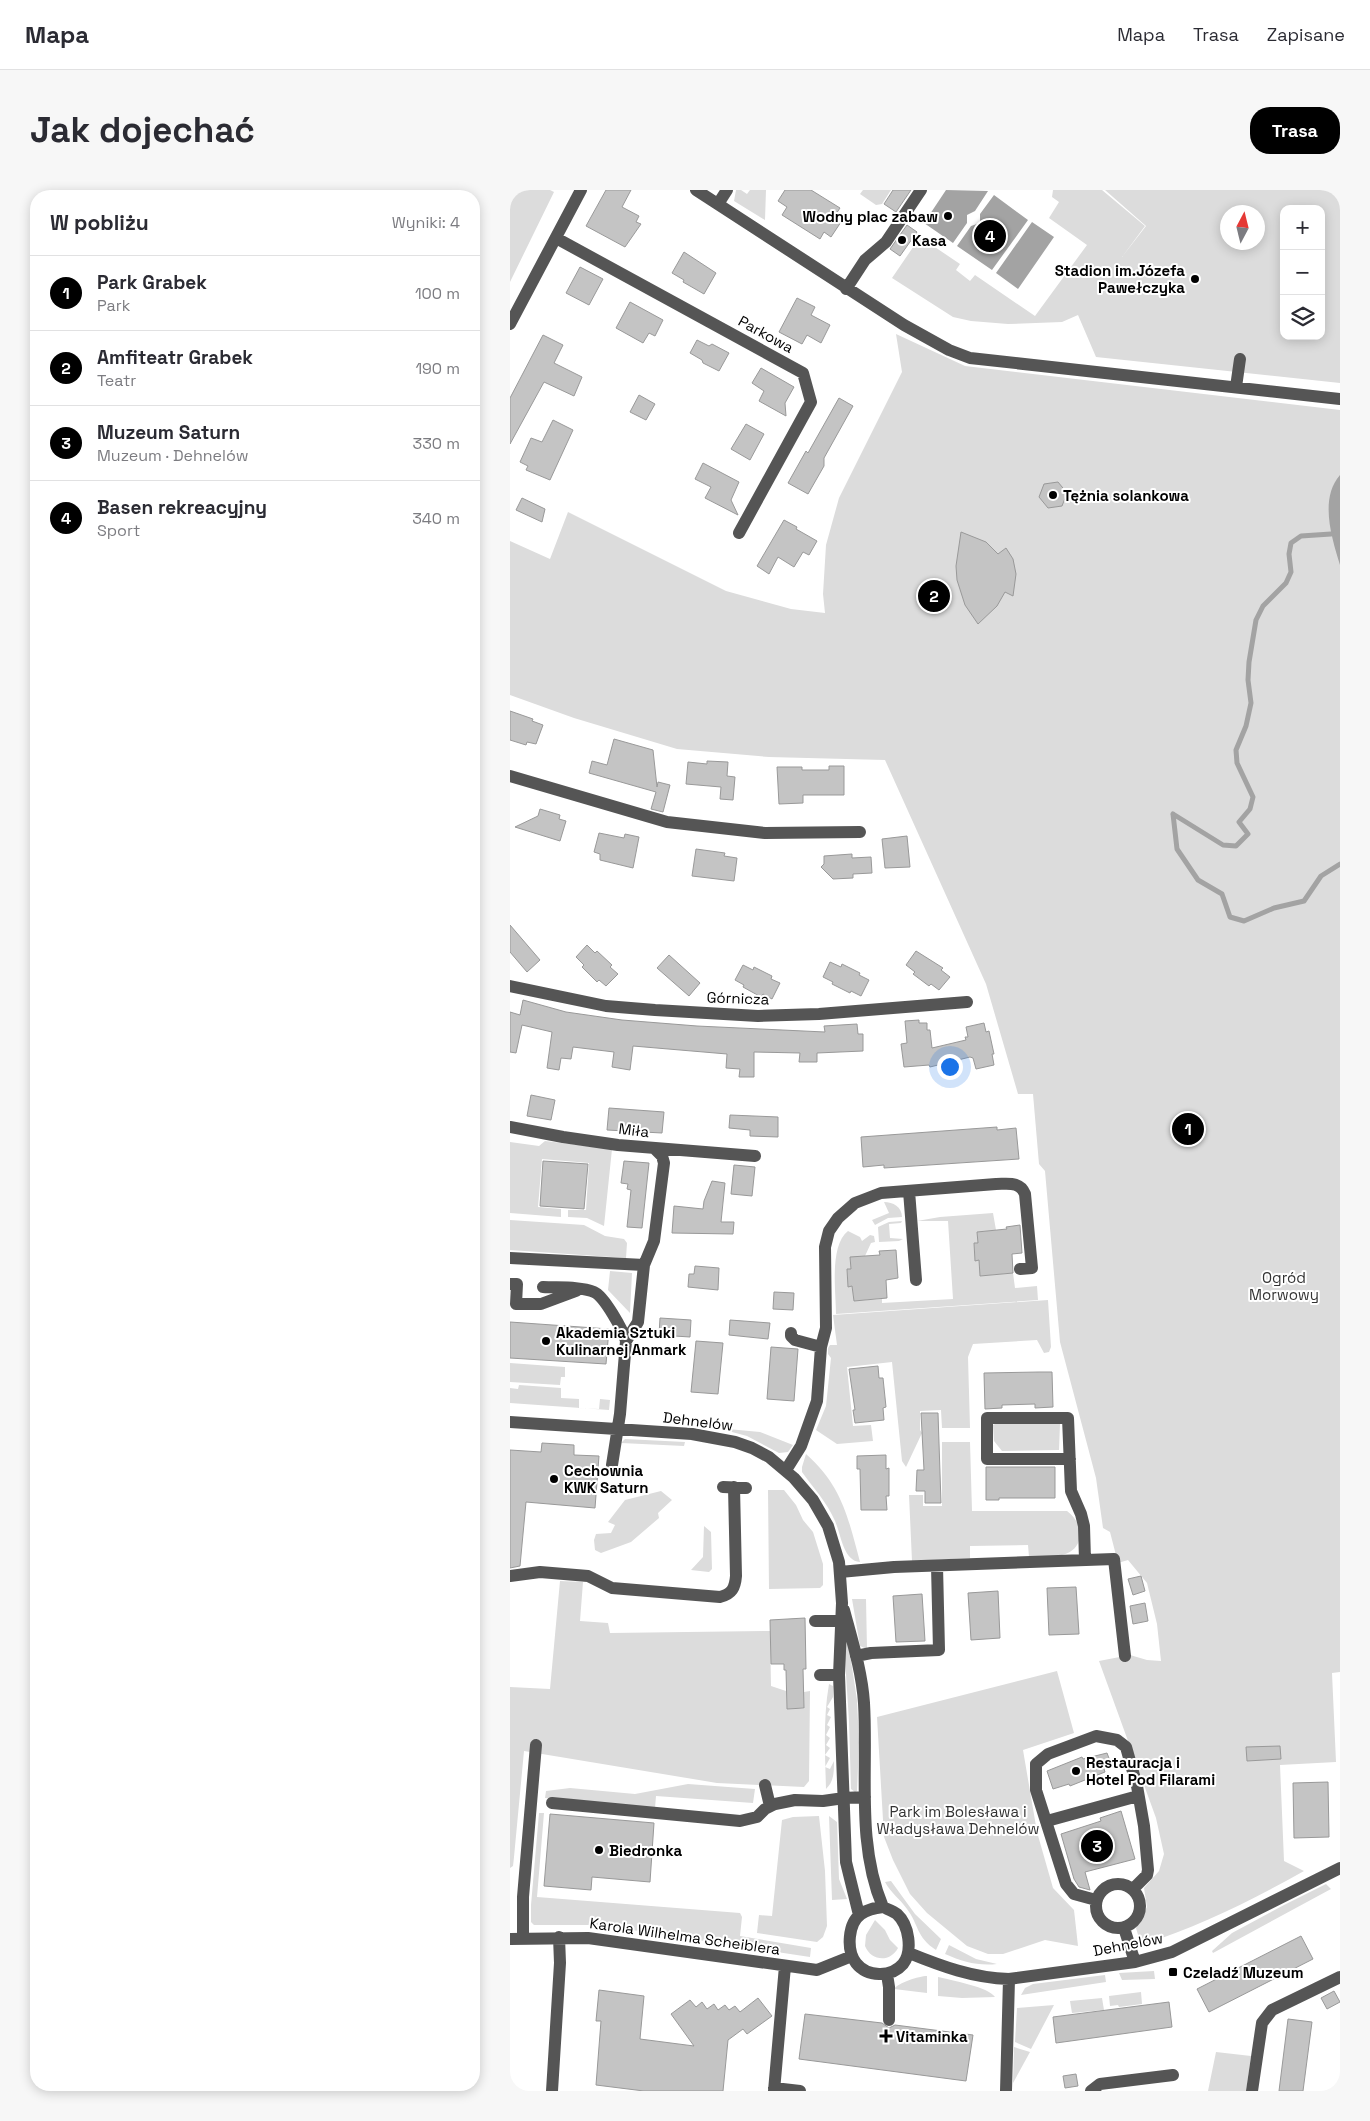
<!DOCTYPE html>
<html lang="pl">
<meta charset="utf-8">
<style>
:root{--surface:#fff;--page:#f7f7f7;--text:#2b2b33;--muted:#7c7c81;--line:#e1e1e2;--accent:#000}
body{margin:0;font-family:"Space Grotesk",sans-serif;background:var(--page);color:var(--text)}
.controls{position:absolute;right:15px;top:15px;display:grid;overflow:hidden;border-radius:10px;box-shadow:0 2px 12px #0003}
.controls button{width:45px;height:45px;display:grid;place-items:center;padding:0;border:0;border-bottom:1px solid var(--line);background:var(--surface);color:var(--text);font:25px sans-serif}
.compass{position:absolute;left:710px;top:15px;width:45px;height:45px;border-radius:50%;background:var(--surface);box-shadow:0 2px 12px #0003;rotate:7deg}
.you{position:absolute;left:439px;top:876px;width:18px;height:18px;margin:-12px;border:4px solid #fff;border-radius:50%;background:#1a73e8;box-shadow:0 0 0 8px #1a73e833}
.badge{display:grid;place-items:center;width:32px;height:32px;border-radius:50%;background:var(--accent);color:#fff;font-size:16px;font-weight:700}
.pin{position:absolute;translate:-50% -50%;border:2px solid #fff;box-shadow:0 1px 5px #0006}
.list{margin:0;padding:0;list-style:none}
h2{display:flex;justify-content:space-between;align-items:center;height:65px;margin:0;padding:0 20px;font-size:21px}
h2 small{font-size:16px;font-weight:400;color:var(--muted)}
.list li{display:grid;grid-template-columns:32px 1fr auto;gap:15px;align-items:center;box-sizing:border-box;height:75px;padding:0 20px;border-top:1px solid var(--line)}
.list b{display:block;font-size:19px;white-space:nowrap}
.list p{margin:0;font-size:16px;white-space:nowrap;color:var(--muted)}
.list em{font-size:16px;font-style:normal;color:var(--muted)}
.icon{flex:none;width:28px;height:28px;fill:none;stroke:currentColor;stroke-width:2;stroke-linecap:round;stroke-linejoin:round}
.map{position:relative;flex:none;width:830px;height:1901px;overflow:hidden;border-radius:20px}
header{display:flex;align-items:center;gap:30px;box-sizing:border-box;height:70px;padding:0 25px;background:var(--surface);border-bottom:1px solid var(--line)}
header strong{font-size:24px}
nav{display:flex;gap:28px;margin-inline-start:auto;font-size:18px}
.intro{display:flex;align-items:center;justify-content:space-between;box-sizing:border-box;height:120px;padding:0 30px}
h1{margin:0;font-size:35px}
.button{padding:12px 22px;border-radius:20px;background:var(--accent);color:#fff;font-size:18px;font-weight:700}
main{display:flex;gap:30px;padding:0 30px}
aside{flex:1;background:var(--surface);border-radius:20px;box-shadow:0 2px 12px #0003}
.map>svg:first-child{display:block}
.green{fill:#dcdcdc;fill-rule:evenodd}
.water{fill:#a3a3a3}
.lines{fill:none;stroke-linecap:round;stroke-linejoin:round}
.stream{stroke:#a3a3a3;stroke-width:5}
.building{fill:#c4c4c4;stroke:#999}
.minor{stroke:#555;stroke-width:12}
.poi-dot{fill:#000;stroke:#fff;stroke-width:2}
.labels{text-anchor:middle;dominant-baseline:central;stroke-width:4;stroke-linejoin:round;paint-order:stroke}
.poi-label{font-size:15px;font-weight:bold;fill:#000;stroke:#fff;text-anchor:start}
.street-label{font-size:15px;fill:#000;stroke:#fff}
.park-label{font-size:15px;fill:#333;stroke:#fff}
</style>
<header>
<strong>Mapa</strong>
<nav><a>Mapa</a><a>Trasa</a><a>Zapisane</a></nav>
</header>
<div class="intro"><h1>Jak dojechać</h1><a class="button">Trasa</a></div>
<main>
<aside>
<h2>W pobliżu<small>Wyniki: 4</small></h2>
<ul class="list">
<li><span class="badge">1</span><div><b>Park Grabek</b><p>Park</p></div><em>100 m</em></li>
<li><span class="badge">2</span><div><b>Amfiteatr Grabek</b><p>Teatr</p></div><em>190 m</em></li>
<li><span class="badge">3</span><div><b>Muzeum Saturn</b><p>Muzeum · Dehnelów</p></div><em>330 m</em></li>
<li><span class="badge">4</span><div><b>Basen rekreacyjny</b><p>Sport</p></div><em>340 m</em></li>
</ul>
</aside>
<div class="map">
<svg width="830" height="1901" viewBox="0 0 830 1901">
<rect width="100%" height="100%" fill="#fff"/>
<path class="green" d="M0,0H40L44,2L0,92Z
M226,0H231L237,4L240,0H256L255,30L224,11Z
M353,0H381L372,14L366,15L350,4Z
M543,0H592L635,36L612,67L636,36L595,0H830V193L586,167L568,125L552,132L498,134L461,131L443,127L382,88L410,47L450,74L446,80L460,91L465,85L525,126L577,55L539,28L549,12L542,7ZM774,19H811V146H774ZM718,22H748V52H718Z
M386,144L455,176L830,220V1482L822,1483L826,1572L770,1575L774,1671L794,1681C740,1711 690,1736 631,1755L626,1738L637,1717L634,1698L649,1681L654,1664L646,1628L589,1471L620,1465L637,1470L651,1471L647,1434L637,1393L618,1370L608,1373L600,1342L593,1338L586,1288L550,1152L535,981L529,974L523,904H508L476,794L375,570L259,567L167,559L64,528L0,505V351L40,369L58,322L216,401L281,419L315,423L313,404L316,355L329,308L392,182Z
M35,951L102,959L94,1036L77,1028L58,1027V1020H76L79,973L32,969L28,1017L51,1019V1027L0,1023V952L29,956Z
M374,1012C383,1012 392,1017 392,1027L378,1028L365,1035L362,1030L379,1023Z
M483,1023L486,1040L467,1042L468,1053L464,1054L465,1070H469L470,1086L503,1083L505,1098L527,1096L528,1110L326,1124C326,1102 319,1056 338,1041L350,1047L352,1051L360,1045L364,1046L365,1052L361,1053L355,1066L340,1068L341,1079H337L338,1096H342L344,1111L372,1109V1113L443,1109L438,1031H407L430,1027Z
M0,1030L74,1035L95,1046L114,1049L117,1053L116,1068L0,1060Z
M392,1031L391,1033L379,1034L380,1048L393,1049L389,1051L369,1052L368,1037L379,1032Z
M100,1081L122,1083L120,1123L98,1100Z
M538,1110L541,1157L539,1162L534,1163L527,1150L463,1154L458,1167L460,1238H432L431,1220L410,1221V1240L412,1243L396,1277L392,1271L382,1172L337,1177L343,1236L361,1235L363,1251L327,1254L306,1240L316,1216L321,1168L318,1164V1158L320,1155H327L323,1125Z
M0,1173L55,1177V1187H51L50,1195L0,1192Z
M9,1195L51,1198V1208L69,1209V1218L89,1219L90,1209L100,1210L99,1220L0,1213V1198L8,1199Z
M487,1233L550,1234L549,1260L492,1261L484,1251L483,1235Z
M207,1238L250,1242L283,1255L278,1262L269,1263L237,1246Z
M115,1249L175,1252L174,1256L111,1253Z
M432,1252H460L462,1321H557C564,1326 570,1335 570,1344C569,1370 538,1367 519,1367L518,1355L460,1356V1368L402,1371L399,1305H413V1316H432Z
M296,1264C332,1296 338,1327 350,1372C333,1371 331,1344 325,1331C317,1312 304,1299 292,1282V1277Z
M258,1300H274L286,1315L293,1330L303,1342L313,1374V1395L310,1398L259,1399Z
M151,1301L162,1310L148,1323L149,1328L121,1352L91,1363L85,1360L84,1350L86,1344L101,1343L105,1335L98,1332L115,1310Z
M194,1336L201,1342L202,1379L199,1382L181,1380L193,1367Z
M50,1391L73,1392L70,1431L98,1433L100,1443L260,1441L261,1496L276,1501L277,1519H294V1502L300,1501L299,1591L294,1597L207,1593L14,1561L4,1667L3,1676L0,1678V1497L40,1499Z
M342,1409H356L357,1459L350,1456Z
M333,1436L336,1438L347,1510L349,1553L347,1601L345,1602L341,1599L339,1532Z
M547,1481L564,1543L513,1560L527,1642L543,1698L564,1720L568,1756L535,1750L493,1764H478L457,1756L417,1723L400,1704L383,1670L374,1647L367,1527Z
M319,1494L323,1496V1507L317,1517L320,1519L317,1525L321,1527L317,1535L320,1537L316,1545L320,1548L316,1555L320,1558L315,1565L320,1568L315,1577L320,1579L324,1571C324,1583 324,1591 316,1599C315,1564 313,1528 319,1494Z
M178,1594L245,1599L243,1613L146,1606L145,1618L35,1608L36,1601L60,1598L125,1604Z
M29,1623H34L27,1707L230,1723L232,1727L230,1746L301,1758L300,1767L89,1735H24L21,1732V1715Z
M309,1626L315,1681L317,1736L313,1747L307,1752L247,1743L249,1725L262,1726L272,1630L283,1627Z
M319,1626L327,1632L329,1689L337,1709L322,1710Z
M381,1691L405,1724L431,1749L426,1760C406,1747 409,1735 397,1719C390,1709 381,1703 375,1692Z
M816,1694L821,1699L703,1763L702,1761L722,1743L774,1715Z
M365,1730L375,1740L380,1750L388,1758C380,1773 361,1771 355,1756L356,1745Z
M439,1755L466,1769L487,1774C468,1776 453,1772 435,1764Z
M644,1781L645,1789L612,1790L609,1783Z
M595,1785L596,1792L511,1805L515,1798L523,1794Z
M417,1786V1803L384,1799C388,1793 409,1786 417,1786Z
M428,1787C440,1790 479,1797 485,1807L452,1808L428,1806Z
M631,1802L632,1814L609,1817L608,1815L600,1816L599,1806Z
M592,1808L594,1820L562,1823L560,1811Z
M544,1815L521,1859L505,1852L507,1818Z
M504,1857L520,1862L503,1893Z
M706,1862L741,1866L736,1901H698Z"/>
<path class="water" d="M436,0L478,1L465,21L457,25V33L443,53L414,33Z
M484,5L518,30L482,80L447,56L461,36L470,33V24Z
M522,32L544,47L508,99L486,83Z
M830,285V375C822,348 809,309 830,285Z"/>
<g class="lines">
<path class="stream" d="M663,624L713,655L726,656L738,644L729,632L740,619L743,607L727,573L726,560L736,536L741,513L738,490L739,472L746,430L753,416L776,393L781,382L779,364L781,353L791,346L821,344
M663,624L667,659L688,690L712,704L720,727L734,731L764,718L794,711L811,686L830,674"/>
</g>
<path class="building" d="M96,0H121L112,17L129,26L126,32L131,34L115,57L76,36Z
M275,0H301L330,18L324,27L331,32L321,47L314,42L310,49L272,25L277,17L268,11Z
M383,0H401L386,22L374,14Z
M397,35L407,42L390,66L380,59Z
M174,62L206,83L194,104L173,92L174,90L162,83Z
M70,77L93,89L79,115L56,103Z
M287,108L305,117L301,125L320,135L311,153L297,145L292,154L269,142Z
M120,112L153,130L145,146L139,143L133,153L106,138Z
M33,145L53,155L44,173L72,187L64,206L34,192L0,254V208Z
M187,150L199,156L202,154L219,163L209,181L193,173L192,170L180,163Z
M251,178L284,197L275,213L276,226L249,211L254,201L242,193Z
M129,205L145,214L136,230L120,222Z
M329,208L343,216L314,268V276L298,304L278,293L296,261L298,263Z
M43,230L63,240L40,290L16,280L18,276L10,272L21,248L32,252Z
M236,234L254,244L240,270L221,259Z
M193,273L229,292L221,310L228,325L195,308L201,297L185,289Z
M548,292L557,303L552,316L538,318L529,307L534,294Z
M12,308L35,319L32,332L6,320Z
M274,330L287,337L286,339L307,351L299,365L293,362L284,377L268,367L259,384L247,376Z
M451,342L476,352L488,364L496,358L503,369L506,384L503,406L495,402L487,416L468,434L455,415L447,390L446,376Z
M0,521L23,529L22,531L33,535L26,554L17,552L16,555L0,550Z
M104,549L143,560L147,597L148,592L160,595L153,622L141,619L146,602L79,583L82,571L97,575Z
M197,571L218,572L217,586L225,587L223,610L210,609L211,597L176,594L178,572L197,574Z
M319,576H334V605H293V613L269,614L267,577H292V580H319Z
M30,619L50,625L49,629L56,631L50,651L5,637L28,626Z
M89,643L114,648L115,644L129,647L123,678L90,670V664L84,662Z
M397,646L400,677L375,678L372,649Z
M186,659L215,663L214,666L227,668L224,691L182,686Z
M342,664V668L361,667L362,683L343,684V688L323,689L311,677L314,674V666Z
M0,735L30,770L17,782L0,762Z
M77,755L85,763L87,761L102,775L100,777L108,784L96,796L89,790L87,792L72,777L74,775L66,767Z
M406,761L433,778L431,780L440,787L429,800L421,794L419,796L403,784L405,782L396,775Z
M159,765L190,793L179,806L147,778Z
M320,772L331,777L332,774L350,783L349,785L359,790L351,806L341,801L340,803L322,794L323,792L313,787Z
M233,775L243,780L244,777L262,786L261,789L270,793L262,809L253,804L251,807L233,797L234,795L225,790Z
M13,810L56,822L112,830L187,836L315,842L314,836L347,834L348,844H353V861L307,863V872H289L290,863L244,862V887H229L230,879L216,878L217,864L123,856L120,880L102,877L104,862L63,857L61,869L51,868L49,880L37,878L42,842L12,835L6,863L0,862V822L10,825Z
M409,830V833H417V840H420L422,858L456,850L455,847H458L456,837L474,833L476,842L479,841L484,864H482L484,875L466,879L463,868L460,867L420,877L419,875L394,877L391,854L397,853L395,831Z
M21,905L45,910L41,930L17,926Z
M99,918L154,922L152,943L97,940Z
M220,925L268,927V947L240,946V940L219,938Z
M487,937V940L506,938L509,969L374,978V975L353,977L351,947Z
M33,971L78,974L74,1019L30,1016Z
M114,971L139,973L132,1038L117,1037L121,1000L117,999L118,994L111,993Z
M224,975L245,977L242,1006L221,1004Z
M202,991L215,993L211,1032H224L223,1044L162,1043L164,1016L193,1019L194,1011Z
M510,1035L512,1063L502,1064L503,1083L470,1086L469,1070L465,1071L464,1053H468L467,1042L497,1039L496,1037Z
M386,1060L388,1088L376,1090L377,1108L344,1111L342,1096L338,1097L337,1079H341L340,1067L370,1065L369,1061Z
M185,1076L209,1078L208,1100L178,1097L179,1084H184Z
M264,1102L284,1103L283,1120L263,1119Z
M150,1128L181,1130L180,1147L149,1145Z
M220,1130L260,1133L258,1149L219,1145Z
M0,1132L99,1139L96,1174L0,1168Z
M186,1151L213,1153L208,1204L181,1202Z
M261,1157L288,1159L284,1211L257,1209Z
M368,1176L369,1188H373L376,1217L373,1218L374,1230L345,1233L343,1220H345L339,1179Z
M529,1182H542L543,1217L525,1218V1214L492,1215V1218L475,1219L474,1183Z
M411,1223H428L431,1313H415V1301H406L407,1280H414Z
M32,1253L64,1255V1265L89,1266L85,1318L16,1312L10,1376L0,1378V1260L31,1262Z
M376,1265V1279L379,1278V1306H376L377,1320H351L350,1279H347V1266Z
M476,1277H545V1308H489V1310H476Z
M631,1386L635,1401L623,1405L618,1389Z
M566,1397L569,1444L539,1445L537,1398Z
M488,1401L490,1448L461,1450L458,1403Z
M412,1404L415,1451L386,1452L383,1406Z
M635,1413L638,1431L623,1434L620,1416Z
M295,1428L296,1479H293L294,1518L277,1519L276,1480H274V1474H261L260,1430Z
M770,1556L771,1569L737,1571L736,1557Z
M597,1563L602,1576L594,1579L595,1582L560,1596L559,1594L543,1599L537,1581L572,1567L573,1569Z
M818,1592L819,1647L784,1648L783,1593Z
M611,1621L625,1669L575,1682L580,1700L569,1697L564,1689L551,1644L591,1631L590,1628Z
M40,1624L144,1633L140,1692L82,1687L81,1700L34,1696Z
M791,1746L803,1769L699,1822L687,1799Z
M89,1800L134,1806L130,1849L184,1856L161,1824L180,1810L186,1817L192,1812L197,1819L204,1814L208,1820L215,1815L219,1820L225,1816L230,1822L248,1808L262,1826L237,1844L233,1839L218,1850L213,1901H134L86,1895L91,1831H86Z
M824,1801L830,1812L817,1819L811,1808Z
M659,1812L662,1837L546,1853L543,1827Z
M295,1824L372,1833L379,1838L385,1835L463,1845L456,1891L289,1869Z
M778,1829L802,1832L793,1901H769Z
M566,1884L568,1896L555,1898L553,1886Z"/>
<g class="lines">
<path class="minor" d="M186,0L394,135L439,160L460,168L830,209
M208,14L217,0
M46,48L293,183L301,212L229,343
M336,99L355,70L376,52L411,0
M0,134L71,0
M726,197L730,169
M0,586L157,632L255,643L350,642
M0,796L96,816L145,820L248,826L309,824L457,812
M0,937L53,947L108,955L245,966
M399,1001L406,1090
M0,1068L134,1075
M0,1094H7L6,1114H31L66,1101
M33,1097C48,1098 69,1096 84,1102C94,1106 113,1140 116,1151
M281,1143V1146L285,1150L311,1157
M0,1232L182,1244L225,1252L242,1258L259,1267L284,1288L303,1310L318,1336L329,1372L332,1413L329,1485L336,1672L349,1725
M560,1269H477V1228H558L561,1301L571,1324L574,1336L575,1370
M102,1275L110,1224L116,1151L128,1132L134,1075L144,1051L154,973L152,966L145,959
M276,1280L291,1256L307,1211L311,1157L316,1138L315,1057L319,1041L328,1028L345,1013L371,1003L486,994C498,994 510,991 515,1004L522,1078L510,1079
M213,1297L236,1298
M330,1382L384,1377L604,1369L615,1466
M0,1386L30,1382L78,1386L102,1398L210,1407C222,1404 225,1398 226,1386L224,1297
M334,1420C342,1450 352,1482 354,1513C358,1581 346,1654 373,1717
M305,1431H330
M346,1466L361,1463L429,1460L427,1376
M310,1485H329
M255,1595L260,1616
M42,1613L230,1631L247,1627L255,1619L265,1614L285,1610L313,1611L334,1608L355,1607
M537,1631L628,1606
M586 1716a22 22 0 1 1 44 0a22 22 0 1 1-44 0Z
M586,1710L564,1704L556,1694L526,1600V1574L538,1564L586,1546L607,1550L616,1557L627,1596L634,1636L638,1680L637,1685L623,1699
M373,1717C377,1719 383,1721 387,1724C399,1735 403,1761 393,1774C381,1788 357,1787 346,1773C336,1760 338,1733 351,1724C358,1719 365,1718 373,1717Z
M614,1738L625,1772
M13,1748V1707L26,1555
M0,1749L78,1748L307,1780L342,1766
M399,1763C431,1776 463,1788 499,1789L625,1772L662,1762L830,1678
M377,1784L379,1797V1830
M264,1898L290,1901
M42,1901L50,1773L49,1747
M264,1901L275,1776
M496,1901L499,1789
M581,1901L590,1894L663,1885
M742,1901L752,1833L762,1820L830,1787"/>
</g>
<g class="poi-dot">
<circle cx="438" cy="26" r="5"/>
<circle cx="392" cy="50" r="5"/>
<circle cx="685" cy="89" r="5"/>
<circle cx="543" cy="305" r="5"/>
<circle cx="36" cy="1151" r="5"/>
<circle cx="44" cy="1289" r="5"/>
<circle cx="566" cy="1581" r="5"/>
<circle cx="89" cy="1660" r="5"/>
<rect x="658" y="1777" width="10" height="10" rx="2.5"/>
<path d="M373.5 1838.5h5v5h5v5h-5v5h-5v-5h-5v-5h5z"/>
</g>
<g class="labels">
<g class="poi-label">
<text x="428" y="26" text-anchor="end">Wodny plac zabaw</text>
<text x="402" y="50">Kasa</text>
<text x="675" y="80" text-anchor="end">Stadion im.Józefa<tspan x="675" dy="17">Pawełczyka</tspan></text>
<text x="553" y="305">Tężnia solankowa</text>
<text x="46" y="1142">Akademia Sztuki<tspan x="46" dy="17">Kulinarnej Anmark</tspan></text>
<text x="54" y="1280">Cechownia<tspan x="54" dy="17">KWK Saturn</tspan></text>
<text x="576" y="1572">Restauracja i<tspan x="576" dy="17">Hotel Pod Filarami</tspan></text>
<text x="99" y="1660">Biedronka</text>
<text x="673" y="1782">Czeladź Muzeum</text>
<text x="386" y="1846">Vitaminka</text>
</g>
<g class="street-label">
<text transform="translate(256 144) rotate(29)">Parkowa</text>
<text transform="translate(228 808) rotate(2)">Górnicza</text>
<text transform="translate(124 940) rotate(7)">Miła</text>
<text transform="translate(188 1231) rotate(7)">Dehnelów</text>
<text transform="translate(175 1746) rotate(8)">Karola Wilhelma Scheiblera</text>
<text transform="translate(618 1754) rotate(-11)">Dehnelów</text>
</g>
<g class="park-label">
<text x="774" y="1087">Ogród<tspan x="774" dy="17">Morwowy</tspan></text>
<text x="448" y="1621">Park im Bolesława i<tspan x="448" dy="17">Władysława Dehnelów</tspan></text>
</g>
</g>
</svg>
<div class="controls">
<button>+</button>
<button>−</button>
<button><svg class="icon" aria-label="layers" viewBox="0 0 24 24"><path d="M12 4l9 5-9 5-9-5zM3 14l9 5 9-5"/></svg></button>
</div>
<svg class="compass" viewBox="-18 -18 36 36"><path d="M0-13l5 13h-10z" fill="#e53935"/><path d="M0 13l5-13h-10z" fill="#7c7c81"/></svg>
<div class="you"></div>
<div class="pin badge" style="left:678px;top:939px">1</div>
<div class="pin badge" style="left:424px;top:406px">2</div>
<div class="pin badge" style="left:587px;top:1656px">3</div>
<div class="pin badge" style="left:480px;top:46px">4</div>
</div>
</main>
